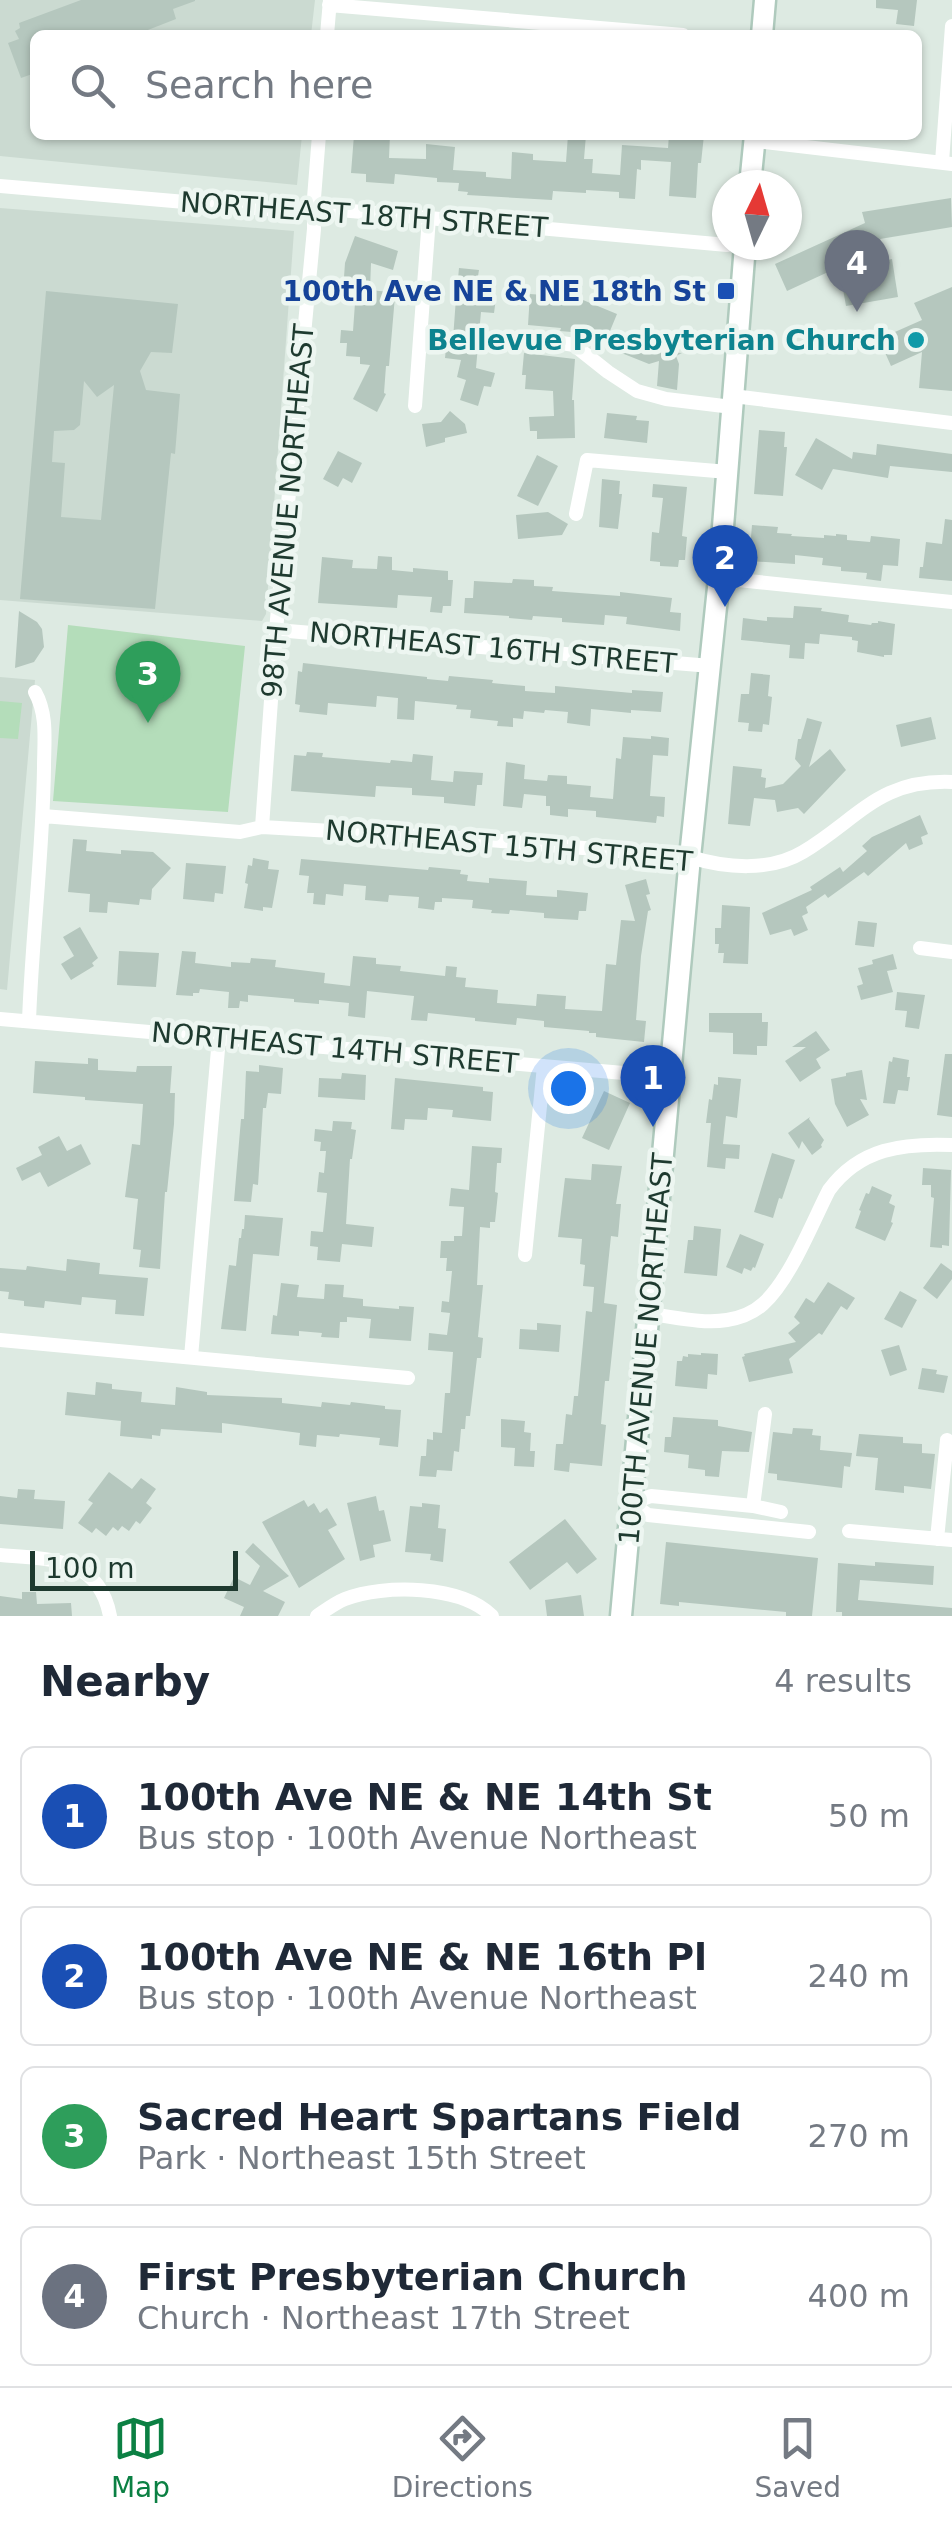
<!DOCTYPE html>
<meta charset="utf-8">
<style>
:root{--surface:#fff;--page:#f6f6f7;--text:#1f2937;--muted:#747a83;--line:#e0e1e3;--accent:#0b8043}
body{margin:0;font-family:"DejaVu Sans",sans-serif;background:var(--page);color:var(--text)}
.compass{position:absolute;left:712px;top:170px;width:90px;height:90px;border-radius:50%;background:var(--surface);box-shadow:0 2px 8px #0004;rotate:5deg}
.scale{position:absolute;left:30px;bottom:25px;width:208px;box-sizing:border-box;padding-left:10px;border:5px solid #1e3a2f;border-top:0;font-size:28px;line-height:35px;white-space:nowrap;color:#1e3a2f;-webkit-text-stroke:8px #edf6f1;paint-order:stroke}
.you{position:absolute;left:568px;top:1088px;width:35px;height:35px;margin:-25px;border:8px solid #fff;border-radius:50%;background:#1a73e8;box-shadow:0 0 0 15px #1a73e833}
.badge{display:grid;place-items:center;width:65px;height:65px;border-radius:50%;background:var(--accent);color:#fff;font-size:32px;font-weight:700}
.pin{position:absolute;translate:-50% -82px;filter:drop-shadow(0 2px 5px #0008)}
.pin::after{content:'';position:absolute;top:52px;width:35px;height:30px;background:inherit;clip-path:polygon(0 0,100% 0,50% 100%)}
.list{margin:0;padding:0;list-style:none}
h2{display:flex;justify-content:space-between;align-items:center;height:130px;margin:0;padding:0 40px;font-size:42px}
h2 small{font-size:32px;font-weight:400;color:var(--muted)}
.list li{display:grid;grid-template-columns:65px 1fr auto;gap:30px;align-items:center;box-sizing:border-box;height:140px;margin:0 20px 20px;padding:0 20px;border:2px solid var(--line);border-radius:15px}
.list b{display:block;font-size:38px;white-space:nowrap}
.list p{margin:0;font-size:32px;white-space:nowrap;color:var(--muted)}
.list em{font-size:32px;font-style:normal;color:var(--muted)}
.icon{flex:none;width:55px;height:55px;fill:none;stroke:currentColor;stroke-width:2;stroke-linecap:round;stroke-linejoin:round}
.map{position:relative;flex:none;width:952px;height:1616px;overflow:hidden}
.search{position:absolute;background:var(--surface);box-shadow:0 2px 8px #0004;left:30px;right:30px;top:30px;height:110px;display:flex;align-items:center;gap:25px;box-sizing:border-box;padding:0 35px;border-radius:15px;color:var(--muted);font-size:38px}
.sheet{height:770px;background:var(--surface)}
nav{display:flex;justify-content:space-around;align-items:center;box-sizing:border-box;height:140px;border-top:2px solid var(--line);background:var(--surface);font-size:28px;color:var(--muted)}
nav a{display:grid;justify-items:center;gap:5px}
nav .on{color:var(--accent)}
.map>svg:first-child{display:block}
.built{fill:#cbdad1}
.green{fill:#b4ddba}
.building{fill:#b5c7be;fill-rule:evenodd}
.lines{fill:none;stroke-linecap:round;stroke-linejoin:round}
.secondary-casing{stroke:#afcabd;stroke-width:25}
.street{stroke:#fff;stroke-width:14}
.secondary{stroke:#fff;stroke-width:20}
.transit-dot{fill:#1a4fb4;stroke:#edf6f1;stroke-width:4}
.culture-dot{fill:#0f9aa8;stroke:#edf6f1;stroke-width:4}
.labels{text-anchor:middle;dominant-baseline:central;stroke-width:9;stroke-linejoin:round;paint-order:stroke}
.street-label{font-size:28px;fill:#1e3a2f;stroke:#edf6f1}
.transit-label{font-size:28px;font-weight:bold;fill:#164399;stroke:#edf6f1;text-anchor:end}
.culture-label{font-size:28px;font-weight:bold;fill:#0d838f;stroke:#edf6f1;text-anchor:end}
</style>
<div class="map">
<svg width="952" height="1616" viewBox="0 0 952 1616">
<rect width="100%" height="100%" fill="#ddeae2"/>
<path class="built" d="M0,0H315L311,35H35V135H302L297,185L0,156Z
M0,208L294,231L266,614L262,621L0,600Z
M0,677L35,680L7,990L0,989Z"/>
<path class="green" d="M68,625L245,646L228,812L53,801Z
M0,701L22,703L18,739L0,738Z"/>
<path class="building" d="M81,0H195V1L173,9L176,19L135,35H35V73L21,78L8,43L19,39L15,31L20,28L19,23Z
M876,0H917L914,26L896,24L898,10L876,8Z
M354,135H390L389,158L426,159V144L455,147L453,170L486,172V177L511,179L512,152L533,154V160L566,162L568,135H586L584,159H593L592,173L620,175L622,145L668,148L669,135H704L701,163H698L696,198L669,196L671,162L641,160V170L637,169L635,199L619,198V192L586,190V193L553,191L552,200L467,195L468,192L458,191L459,183L437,182V178L395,174L394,184L366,182V174L351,173Z
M951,198L952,227L880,239L883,261L892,259L898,297L846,306L839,267L787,291L775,264L865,223L862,212Z
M355,236L398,251L393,270L371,263L370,290L389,292L388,295L395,296L389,366H386L384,393L386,394L377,412L353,399L370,365L360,364V357L346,356L347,343H340L341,330L353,331L355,303L346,302L348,277H344L345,263Z
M459,268L479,270L478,276L494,278L492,298H496L494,313L481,312L476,368L495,373L491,387L484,386L478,406L460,400L466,380L457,377L461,360L445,358L447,339H453L456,298L467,299L468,293L457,290Z
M952,287V391L919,388L922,352L891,366L879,339L922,320L914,303Z
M46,291L178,304L172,353L151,352L140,371L146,390L180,394L175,454L171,453L155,609L20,599ZM84,381L97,397L114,385L101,520L61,517L65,463L52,462L54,431L74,430L80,425Z
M530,294L558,296L559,294L583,297V300L617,314L605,343L583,333L560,331L561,328L528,325Z
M626,335L631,349L682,353L676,356L679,364L677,390L657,386L659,361L649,364L614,350L611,340Z
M524,353L575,359L572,400H574L575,438L537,439V431H530L529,417L554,416L553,391L525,389L526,375H522Z
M450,411L465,424L467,433L445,438V442L426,447L422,424L441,422Z
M607,413L637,416L636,420L649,421L647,443L604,438Z
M759,430L785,432L784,447H787L783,496L754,494Z
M816,438L852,459L853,452L876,455L877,444L952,454V472L890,466L888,478L833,469L822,490L795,475Z
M338,451L362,463L352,483L343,478L338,487L323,479Z
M537,455L558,466L538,506L517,496Z
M602,479L620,481L619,494H622L618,529L599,527Z
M653,484L687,487L682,536L687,537L685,560H679L678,567L660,566V562L650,561L652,532L659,533L663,498L652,497Z
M548,512L568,524L562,535L518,539L516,515Z
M945,519L952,520V581L919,578L920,567H923L926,542L942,544Z
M752,525L778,527L777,533L792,534L791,536L824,538V535L836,536V534L847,535V540L870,542L871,536L900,539L898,566L883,565L881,581L866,579L867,573L841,571V567L822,565L823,558L795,555V564L749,561Z
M378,556L392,557V570L413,572V568L448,571V580H453L451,606H443L442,613L430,612L432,597L398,595L397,608L318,603L322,557L353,560L352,568L377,569Z
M513,579L534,580V586L553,587L552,591L620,596V592L672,598L670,612L681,613L680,631L626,624L627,617L605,615L604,625L562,622V618L533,616L532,620L509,618V616L464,613L465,598H473L474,581L512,583Z
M794,606L822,608L821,611L849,615L848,622L871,625L872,623H878V621L895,624L892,655H884V657L857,652L858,641L852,640V637L820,634L819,644L805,643L804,659L789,658L790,645L741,640L743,618L767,621V617L793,618Z
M19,611L37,622L42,629L44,647L34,662L15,668Z
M303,663L427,677V679L448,681L449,676L493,680L492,683L525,686V691L555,693V686L632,693V690L663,692L661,712L631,710V713L591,709L590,726L567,723L568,712L545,710L544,713L524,711L523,719L513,718V727L497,726L498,721L470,718L471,710L456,709L457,705L415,701L414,720L397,719L398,698L377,696L376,707L328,703L327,715L299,712L300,705L295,704L298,671L302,672Z
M751,673L770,675L768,696L772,697L769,725L763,724L762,732L748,731L749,723L738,722L741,694H749Z
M931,717L936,739L901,747L896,725Z
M807,718L822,722L809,767L830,749L846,770L804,814L798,808L777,812L775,800L754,798L750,826L728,824L733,766L762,769L761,777L766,778L765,788L783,784L801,766L795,759L798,739H801Z
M651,736L669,738L668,756L653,755L650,796L665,797L664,817L657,816L656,823L596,817V811L568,809V817L550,815V806H546V796L524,794L522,808L503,806L506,762L525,765L524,779L547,781L548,775L567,776V784L591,786L590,797L613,799L616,758L621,759L623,737L651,739Z
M307,752L323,753L322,757L390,763L391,760L412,762L413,754L433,756L431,780L453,782L454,771L483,773L482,785H477L475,806L444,803V797L412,795V788L376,786L375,797L291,791L294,755L306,756Z
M920,815L928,834L921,837L923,844L909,850L906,843L868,876L864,872L828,898L825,894L806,907L808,913L802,916L808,930L794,936L791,929L770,935L762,913L812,890L810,887L840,867L843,872L867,851L862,846L872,837Z
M73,839L87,840L86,851L121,854V850L153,852L171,868L152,889L151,900L140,899L139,905L108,902L107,913L89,912L90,894L68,892Z
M253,858L269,861L268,869L279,870L272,908L263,907V911L244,908L248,884L245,883L248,865L252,866Z
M301,859L428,870L429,867L461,870L460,874L468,875L467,881L489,883V878L527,881L526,895L557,897V890L588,893L586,911H579L578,920L544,918V913L510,910L509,914L491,913L492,910L472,908L473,900L442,898V902H435L434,910L418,908L419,897L389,895L388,902L365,900L366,886L344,884L343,896L326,894L325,905L313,904L314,893H307L309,876L299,875Z
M186,863L226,866L223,894L215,893L214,902L183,899Z
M646,879L650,894L646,895L651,910L648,911L641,956L636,1020L646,1021L644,1042L596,1037V1033H589V1031L544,1027V1021L517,1018L516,1025L475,1021V1018L428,1013L427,1021L411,1020L414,996L367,991L365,1018L348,1016L349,1003L319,1000V1004L294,1002V999L248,995V1002L240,1001L239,1008H228L229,992L200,989L199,993H193V996L176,995L182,951L196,952L195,963L231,967V962L250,963L251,958L276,960L275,967L325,973L324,983L350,986L353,956L376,958V964L401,966L400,971L445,976L446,966L457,967L456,977L466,978L465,987L498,990L497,1003L536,1006L537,994L566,996L565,1009L602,1011L606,964L616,965L621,920L635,921L625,885Z
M722,905L750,907L748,964L723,963L724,953H718L719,944H715V928H721Z
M858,921L877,923L874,947L855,945Z
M80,927L98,958L92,963L94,966L71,980L61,964L74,956L63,937Z
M119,951L159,953L156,987L117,985Z
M893,954L897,969L887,971L893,992L861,1000L857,986L863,984L858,968L873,964L872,960Z
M897,992L925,995L919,1029L905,1027L907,1011L895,1010Z
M709,1013H762V1022H768L767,1046H757V1055L733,1054V1033L709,1032Z
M816,1031L830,1050L816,1059L821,1068L800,1082L785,1061L806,1047H792Z
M945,1054H952V1117L937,1115Z
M893,1057L909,1060L907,1077H910L908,1091L898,1090L895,1104L883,1103L889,1061L892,1062Z
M88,1058L98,1059V1070L136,1072L137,1066H172L170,1093H175L174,1124L167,1192H165L160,1269L139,1267L141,1250L133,1249L138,1199L125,1197L132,1144L140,1145L143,1104L85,1100V1097L33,1093L35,1061L88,1064Z
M259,1065L283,1068L281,1094L268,1093L266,1108H263L258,1185L253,1184L251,1202L234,1201L241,1119H244L246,1071L259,1072Z
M862,1070L867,1100L860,1099L869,1115L847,1127L835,1104L831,1079L846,1076V1073Z
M342,1073L366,1075L365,1100L318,1097L319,1078L341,1079Z
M718,1077L741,1079L737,1118L726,1116L723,1144L740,1145L739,1159L726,1158L725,1169L707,1167L711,1123H706L709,1099L712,1100L714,1084L718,1085Z
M395,1078L483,1087V1091L493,1092L491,1121L452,1117L453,1110L428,1108L427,1120L405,1119L404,1130L391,1129Z
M604,1091L630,1103L609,1150L582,1138Z
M810,1117L809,1119L824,1140L821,1145L822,1147L812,1155L802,1141L799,1149L788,1133Z
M333,1121L352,1122L351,1129L356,1130L352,1159H350L346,1224L374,1227L372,1247L342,1244L340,1262L317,1260L318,1247L310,1246L311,1231L323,1232L327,1193L317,1192L319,1172L324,1173L326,1151H320L321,1142L314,1141L315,1129L332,1131Z
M59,1136L67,1151L81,1144L91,1164L48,1187L40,1172L22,1181L16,1168L42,1155L38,1147Z
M472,1146L502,1148L501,1163H497L495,1192L498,1193L495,1222H490V1228L480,1227L477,1285H483L478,1337L483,1338L481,1358H477L470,1416H466L465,1429H461L459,1452L454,1451L452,1471L437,1470L436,1477L419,1476L421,1456H426L427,1439L433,1440V1432L442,1433L445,1393H450L453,1352L428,1350L429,1333L447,1335L450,1313L441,1312L442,1301L449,1302L452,1271H446L447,1258H440L441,1241H454V1236H462L464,1207L449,1206L451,1188L469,1190Z
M772,1153L795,1160L782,1199L779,1198L773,1218L754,1212Z
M592,1164L622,1166L616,1204H621L618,1237L611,1236L604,1303L617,1305L609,1381H605L601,1424L606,1425L602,1466L570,1463L569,1472L554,1470L556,1444H563L566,1414L572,1415L574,1396H578L586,1311L592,1312L594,1287L583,1286L585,1265L580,1264L582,1239L558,1237L565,1178L591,1180Z
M923,1168L951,1170L949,1246L942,1245V1248L930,1247L934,1198L931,1197V1185H922Z
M872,1186L892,1195L889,1203L895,1206L891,1222L893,1223L885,1241L855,1228L861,1211L859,1210L866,1193L869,1194Z
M245,1215L283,1218L279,1256L253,1254L246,1331L221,1329L229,1265L236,1266L239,1238H241L242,1229H244Z
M694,1226L721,1229L717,1276L684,1273L688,1240H693Z
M740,1234L764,1244L755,1268L753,1267L751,1271L744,1268L742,1274L726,1267Z
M67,1259L100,1263L99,1274L148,1278L144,1316L115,1314L116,1300L82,1297L81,1305L45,1301L44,1308L24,1306V1301L8,1299L9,1292L0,1291V1268L26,1270L27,1266L66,1271Z
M941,1263L952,1271V1279L937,1299L923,1288Z
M828,1282L855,1298L847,1310L841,1306L822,1335L819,1333L789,1359L793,1373L749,1382L742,1357L745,1356L744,1354L796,1342L788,1333L800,1323L794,1317L806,1298L814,1303Z
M281,1283L299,1285L297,1297L324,1299L325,1284L344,1285L343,1297L363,1299V1306L399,1309V1306L414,1307L411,1341L369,1338L371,1319L347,1317V1322H340L339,1338L321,1337L322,1333L299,1331V1336L271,1334L273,1315L277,1316Z
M900,1291L917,1300L902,1328L884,1319Z
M537,1323L561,1325L559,1352L519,1349L520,1329L537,1330Z
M899,1345L907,1370L890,1376L881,1350Z
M701,1353L718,1354L717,1375L708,1374L707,1389L675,1386L677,1361H682L683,1356L688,1357V1354L701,1355Z
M922,1368L937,1370L936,1374L948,1376L944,1393L918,1389Z
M96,1382L112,1384V1389L142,1392L141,1402L175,1405L176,1387L207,1392V1395L282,1398V1403L321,1407L322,1402L350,1405L351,1402L385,1406V1409L401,1410L398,1447L379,1445L380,1438L340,1434L339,1437L317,1435L316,1447L299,1445L300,1433L222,1423V1433L161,1429L160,1436L152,1435V1439L120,1436L121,1421L65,1415L67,1392L95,1395Z
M673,1417L718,1420V1426L752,1432L749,1452L722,1451L719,1477L705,1476V1470L688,1468L689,1455L664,1452L665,1437H671Z
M501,1419L525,1421L524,1432L531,1433L530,1451H535L534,1467L514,1466L515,1448L501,1447Z
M793,1428L813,1429L812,1435L821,1436L820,1450L852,1453L850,1467L844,1466L842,1488L777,1480V1474L768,1473L773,1432L792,1434Z
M859,1434L903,1437V1443L922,1444V1453L935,1454L931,1489L904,1486V1493L875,1490L878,1458L856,1456Z
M109,1472L132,1489L141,1478L156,1489L146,1503L152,1508L140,1524L136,1521L129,1531L122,1526L118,1531L113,1527L106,1536L96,1528L92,1533L78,1523L93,1503L88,1500Z
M18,1489L35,1490L34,1499L65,1501L63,1529L0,1524V1496L17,1498Z
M376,1496L379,1511L384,1510L391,1541L373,1545L375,1557L360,1561L347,1503Z
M304,1500L308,1507L314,1503L320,1513L327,1508L337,1525L328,1530L345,1559L299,1588L262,1522Z
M422,1503L440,1505L438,1528L446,1529L443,1562L430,1560L431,1554L405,1552L410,1506L422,1507Z
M565,1519L597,1559L577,1574L567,1562L530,1590L509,1562Z
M666,1542L818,1558L812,1616H786V1612L679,1602V1606L660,1604Z
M253,1543L289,1576L263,1591L285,1602L278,1616H240L244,1607L224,1598L234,1577L250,1585L260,1566L245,1552Z
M875,1562L934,1566L933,1585L860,1580L858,1600L952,1608V1616H842V1612H836L838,1563L875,1566Z
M22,1592H36L37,1604L71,1603L72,1616H0V1596L22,1599Z
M581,1595L584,1616H547L545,1600Z"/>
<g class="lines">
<g class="secondary-casing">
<path id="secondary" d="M762,35L765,0
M750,185L755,135
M621,1616L690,857L719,578L745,245"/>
</g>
<path class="street" d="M329,5L683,35
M327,35L330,0
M755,141L952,164
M942,162L952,26
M0,186L301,212L329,209L727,245
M544,340L574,345L608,372L637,391L666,399L732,407
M733,396L952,423
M415,406L429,218
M576,514L587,460L728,472
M719,578L952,602
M276,630L711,666
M43,816L240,832L262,827L489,840L690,857C725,868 770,872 803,852C858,819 879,779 952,782
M262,827L276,630L314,229V198L319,135
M920,948L952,952
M0,1019L670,1077
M29,1021C32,936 43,852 44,767C44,742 48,715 35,692
M525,1255L544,1066
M650,1314C675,1317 702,1324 727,1320C740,1318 753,1313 763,1304C790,1280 812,1223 829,1190C860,1148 903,1143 952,1145
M0,1340L408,1378
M191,1357L219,1038
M632,1503L648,1515L809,1532
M632,1503L651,1496L753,1506L781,1512
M753,1506L765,1414
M849,1531L952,1540
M937,1539L947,1440
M0,1555C50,1559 99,1557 110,1616
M317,1616C326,1610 335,1603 345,1599C384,1584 461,1585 492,1616"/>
<use href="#secondary" class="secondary"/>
</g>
<rect class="transit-dot" x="716" y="281" width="20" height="20" rx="5"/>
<circle class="culture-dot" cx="916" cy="340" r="10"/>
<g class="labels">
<g class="street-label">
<text transform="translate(364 215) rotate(4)">NORTHEAST 18TH STREET</text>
<text transform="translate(288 511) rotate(-85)">98TH AVENUE NORTHEAST</text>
<text transform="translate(493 648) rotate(5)">NORTHEAST 16TH STREET</text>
<text transform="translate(509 846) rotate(5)">NORTHEAST 15TH STREET</text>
<text transform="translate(335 1048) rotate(5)">NORTHEAST 14TH STREET</text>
<text transform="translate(646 1349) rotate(-85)">100TH AVENUE NORTHEAST</text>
</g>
<g class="transit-label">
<text x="706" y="291">100th Ave NE &amp; NE 18th St</text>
</g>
<g class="culture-label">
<text x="896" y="340">Bellevue Presbyterian Church</text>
</g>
</g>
</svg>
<svg class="compass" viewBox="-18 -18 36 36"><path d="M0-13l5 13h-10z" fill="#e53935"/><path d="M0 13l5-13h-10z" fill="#747a83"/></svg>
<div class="scale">100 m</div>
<div class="you"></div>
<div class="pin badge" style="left:653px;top:1127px;background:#1a4fb4">1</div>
<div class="pin badge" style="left:725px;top:607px;background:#1a4fb4">2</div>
<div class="pin badge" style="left:148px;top:723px;background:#2e9e5b">3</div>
<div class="pin badge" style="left:857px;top:312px;background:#6b7280">4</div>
<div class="search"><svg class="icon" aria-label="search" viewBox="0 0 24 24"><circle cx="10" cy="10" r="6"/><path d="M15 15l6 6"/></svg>Search here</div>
</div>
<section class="sheet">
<h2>Nearby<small>4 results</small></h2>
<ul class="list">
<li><span class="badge" style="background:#1a4fb4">1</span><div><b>100th Ave NE &amp; NE 14th St</b><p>Bus stop · 100th Avenue Northeast</p></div><em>50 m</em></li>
<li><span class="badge" style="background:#1a4fb4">2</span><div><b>100th Ave NE &amp; NE 16th Pl</b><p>Bus stop · 100th Avenue Northeast</p></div><em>240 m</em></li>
<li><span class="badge" style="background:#2e9e5b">3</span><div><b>Sacred Heart Spartans Field</b><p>Park · Northeast 15th Street</p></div><em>270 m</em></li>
<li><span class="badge" style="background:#6b7280">4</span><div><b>First Presbyterian Church</b><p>Church · Northeast 17th Street</p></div><em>400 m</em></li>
</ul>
</section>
<nav>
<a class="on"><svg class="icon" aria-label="map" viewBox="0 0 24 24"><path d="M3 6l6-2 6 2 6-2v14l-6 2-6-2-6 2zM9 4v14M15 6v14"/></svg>Map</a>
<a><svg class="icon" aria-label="directions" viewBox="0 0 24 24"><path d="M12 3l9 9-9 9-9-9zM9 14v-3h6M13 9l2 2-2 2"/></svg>Directions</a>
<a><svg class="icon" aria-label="saved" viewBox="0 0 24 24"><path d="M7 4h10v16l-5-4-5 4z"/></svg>Saved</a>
</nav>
